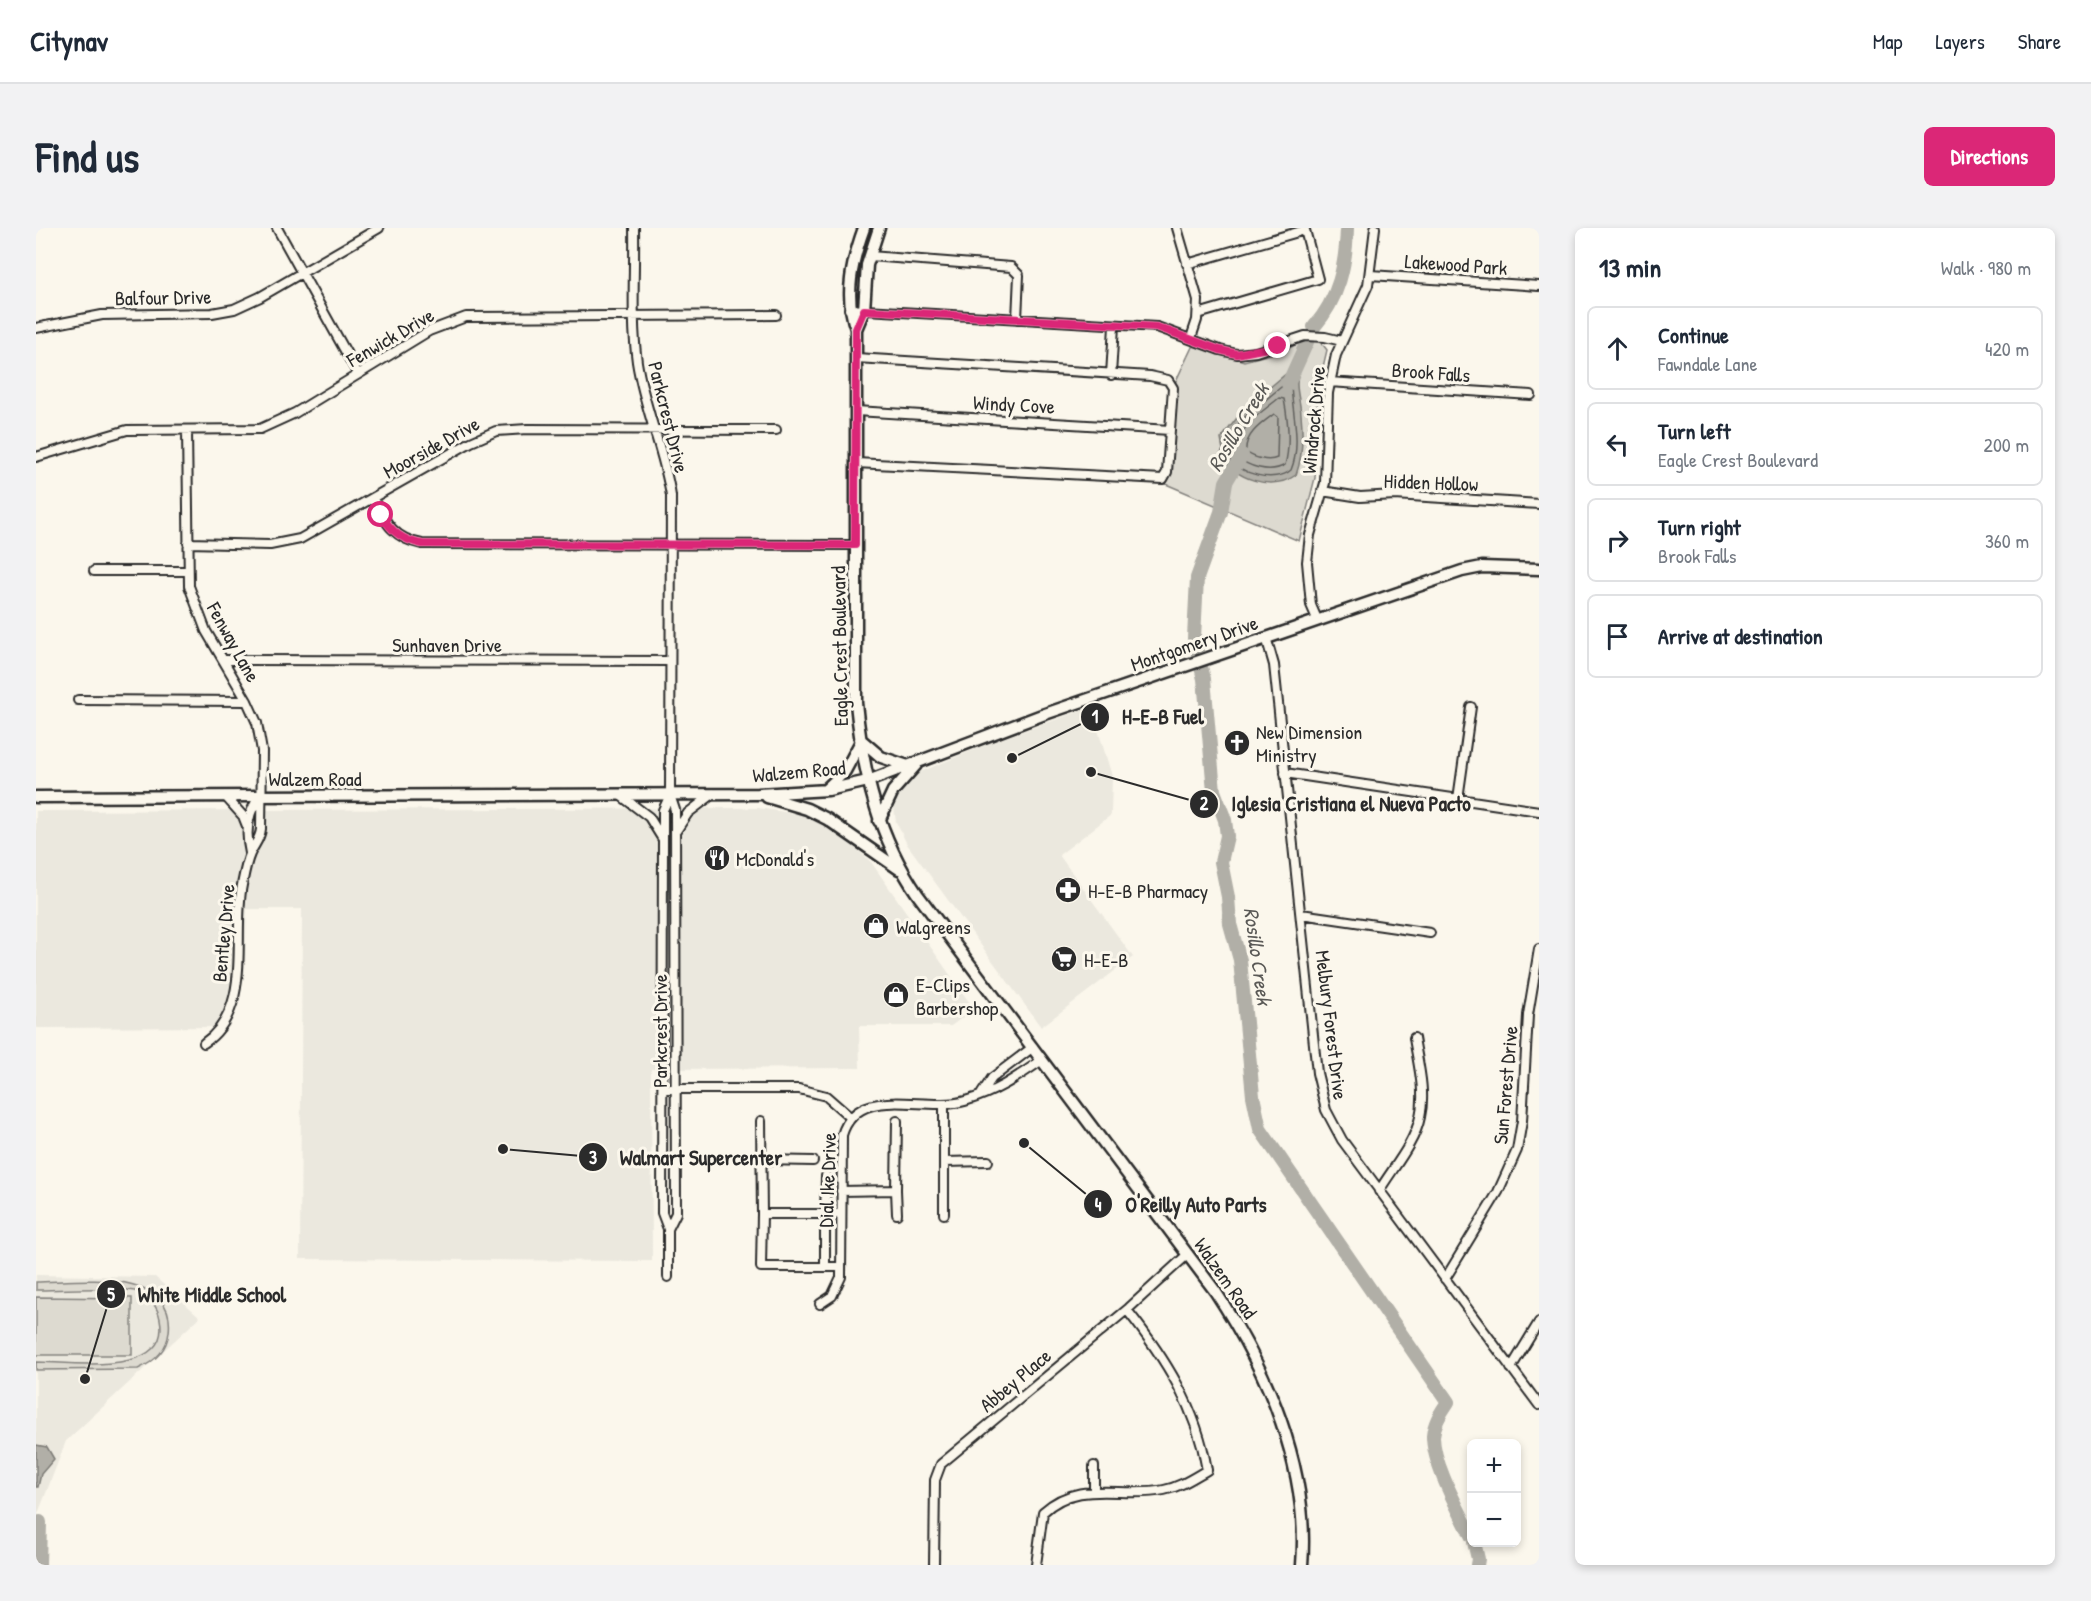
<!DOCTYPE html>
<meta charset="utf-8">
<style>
:root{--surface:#fff;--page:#f2f2f3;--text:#1f2937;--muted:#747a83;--line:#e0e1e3;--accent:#db2777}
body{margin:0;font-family:"Patrick Hand",sans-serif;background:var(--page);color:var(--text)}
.controls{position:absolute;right:18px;bottom:18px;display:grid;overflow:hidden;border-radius:9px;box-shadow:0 3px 9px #0003}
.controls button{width:54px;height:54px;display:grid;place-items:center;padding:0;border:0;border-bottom:2px solid var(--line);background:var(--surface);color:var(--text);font:30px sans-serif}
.stop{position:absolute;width:18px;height:18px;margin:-14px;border:4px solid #db2777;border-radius:50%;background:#fff}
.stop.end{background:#db2777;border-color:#fff;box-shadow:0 2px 6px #0008}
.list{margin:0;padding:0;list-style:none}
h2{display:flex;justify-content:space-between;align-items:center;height:78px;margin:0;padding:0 24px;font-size:26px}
h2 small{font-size:20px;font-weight:400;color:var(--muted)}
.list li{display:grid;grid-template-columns:39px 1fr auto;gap:18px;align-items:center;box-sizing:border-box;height:84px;margin:0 12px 12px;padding:0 12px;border:2px solid var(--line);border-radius:9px}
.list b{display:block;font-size:22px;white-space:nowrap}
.list p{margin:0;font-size:20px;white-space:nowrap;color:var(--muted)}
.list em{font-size:20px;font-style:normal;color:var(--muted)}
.icon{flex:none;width:33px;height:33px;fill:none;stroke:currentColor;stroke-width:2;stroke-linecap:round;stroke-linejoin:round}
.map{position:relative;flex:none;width:1503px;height:1337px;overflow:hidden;border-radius:9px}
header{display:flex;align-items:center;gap:36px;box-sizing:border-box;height:84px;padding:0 30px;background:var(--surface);border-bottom:2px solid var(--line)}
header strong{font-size:28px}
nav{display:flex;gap:33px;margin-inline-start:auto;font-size:21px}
.intro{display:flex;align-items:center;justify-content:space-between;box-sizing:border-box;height:144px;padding:0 36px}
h1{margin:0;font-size:42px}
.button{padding:15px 27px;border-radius:9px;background:var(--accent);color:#fff;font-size:21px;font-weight:700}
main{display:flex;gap:36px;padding:0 36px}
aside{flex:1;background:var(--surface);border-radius:9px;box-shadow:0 3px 9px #0003}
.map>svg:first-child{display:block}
.built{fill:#ebe8de}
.green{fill:#dddad0;stroke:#84827e;stroke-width:1.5}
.water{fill:#b1afa7;stroke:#7b7a75;stroke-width:1.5}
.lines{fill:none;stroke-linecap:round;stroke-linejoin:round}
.shore{stroke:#61605d;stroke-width:1.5}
.river{stroke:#b1afa7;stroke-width:14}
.minor-casing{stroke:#2b2b2b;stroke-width:12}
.secondary-casing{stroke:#2b2b2b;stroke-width:15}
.minor{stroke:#fbf7ec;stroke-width:8}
.secondary{stroke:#fbf7ec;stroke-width:10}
.route{stroke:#db2777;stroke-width:8}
.labels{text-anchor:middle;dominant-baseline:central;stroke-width:6;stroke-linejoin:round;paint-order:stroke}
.street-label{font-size:20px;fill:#2b2b2b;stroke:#fbf7ec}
.poi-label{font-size:20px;fill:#2b2b2b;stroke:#fbf7ec;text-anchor:start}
.water-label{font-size:21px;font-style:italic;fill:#5a5956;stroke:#fbf7ec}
.leader{fill:none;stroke:#2b2b2b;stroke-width:2}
.callout-dot{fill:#2b2b2b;stroke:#fbf7ec;stroke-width:2}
.mark-label{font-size:18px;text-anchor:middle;font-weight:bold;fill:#fff}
.callout-label{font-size:21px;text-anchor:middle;font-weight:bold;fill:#2b2b2b;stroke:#fbf7ec;stroke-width:6;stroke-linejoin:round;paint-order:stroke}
</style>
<header>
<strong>Citynav</strong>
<nav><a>Map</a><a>Layers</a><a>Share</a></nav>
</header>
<div class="intro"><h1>Find us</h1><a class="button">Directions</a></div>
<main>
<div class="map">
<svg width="1503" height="1337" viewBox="0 0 1503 1337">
<rect width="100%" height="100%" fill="#fbf7ec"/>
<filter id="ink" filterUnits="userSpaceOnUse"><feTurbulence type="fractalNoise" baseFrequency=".0167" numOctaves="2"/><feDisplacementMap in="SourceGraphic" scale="12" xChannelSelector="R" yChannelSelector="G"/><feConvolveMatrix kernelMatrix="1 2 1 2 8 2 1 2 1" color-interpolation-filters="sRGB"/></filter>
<g filter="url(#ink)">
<path class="built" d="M1055,479L1076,548L1075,587L1023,627L1097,729L1005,799L871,616L860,594L858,580L867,560L877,547L954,515Z
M722,580L768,587L803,605L835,634L938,781L915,798H823L824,840L615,841L616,1033L264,1031L266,681H211L209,745L202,777L193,799L0,800V583Z
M0,1047L119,1049L164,1089L30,1213L0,1291Z"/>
<path class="green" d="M1284,113L1291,122L1282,160L1279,250L1263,313L1130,256L1135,246L1139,155L1157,117L1208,133L1247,123L1265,114Z
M0,1054C40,1054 141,1038 133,1104C131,1122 118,1134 102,1141L0,1142V1134C34,1134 136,1150 124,1091C122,1079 113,1068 102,1064C83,1058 23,1062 0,1062Z
M0,1069L96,1070V1127H0Z"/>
<path class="water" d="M1258,139L1263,143C1258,159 1264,170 1265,186C1267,206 1267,228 1260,247C1236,264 1198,251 1184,227L1187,222L1185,211L1207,182Z
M0,1217L11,1219L18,1231L5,1246L2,1259H0Z"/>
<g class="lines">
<path class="shore" d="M1250,155L1255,156C1256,184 1266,216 1255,242C1239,256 1202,246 1192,229V213L1198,201L1211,187Z
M1243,170L1248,171C1252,192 1255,216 1249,237C1234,246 1212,239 1200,228C1201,198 1221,188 1243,170Z
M1238,186L1242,189L1241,230C1232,234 1218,230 1210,224C1208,207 1226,195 1238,186Z"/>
<path class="river" d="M1278,99C1303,70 1310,37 1311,0
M1252,156L1271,114
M1206,227L1190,254L1185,284L1161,350L1158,410L1168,451L1178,563L1189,592L1191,608L1185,634L1192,669L1194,696L1204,732L1217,868L1224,901L1412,1174C1405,1184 1398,1195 1397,1208C1397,1237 1423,1282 1436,1309
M1438,1314L1442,1331L1441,1337
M3,1337L4,1294"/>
<g class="minor-casing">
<path id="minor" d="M241,0L322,146
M598,0C599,44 595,90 601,134C608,180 628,222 635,268L634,567L639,582L640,985L632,1001
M1141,0L1162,72L1161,92L1155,110
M834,28L975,39L983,47L981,91
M1151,36L1269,2L1282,51L1162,86
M1334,47L1503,58
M813,81L1121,99L1184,122L1201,126L1220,124L1269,108L1289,109L1306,113
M0,100L66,87L176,85L198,81L224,69L343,0
M1075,147L1078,98
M1293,154L1495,167
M820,183L1134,202
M151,202L153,358L170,403L211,473L221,495L226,523L225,601C224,612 218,616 214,626C210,635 208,647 206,657C196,706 218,781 168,815
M0,229L91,202L224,201L259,185L393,103L430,89L740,87
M820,235L1127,251L1131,244L1137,160L1132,152L1114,148L820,130
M1286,263L1324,269L1359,267L1503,276
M337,271C350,295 358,311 386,316L819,317
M152,315L234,317L264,311L435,214L460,203L491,201L740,202
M58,343H151
M1281,391L1275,377L1271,334L1274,307L1289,255L1292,165L1300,127L1332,57L1339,0
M1230,409L1238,437L1281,845L1290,882L1306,912L1503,1177
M188,432L634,433
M42,472L211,473
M1249,545L1503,583
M584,567L613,589L626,610
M189,568L207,588L211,598
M1422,571L1435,479
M640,603L652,585L677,566
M214,625C209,604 211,585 224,568
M1265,686L1394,705
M627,861H763L790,868L814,889
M946,865L956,850L997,819
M908,876V986
M725,893L726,986H805
M726,932L777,933
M908,934L952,933
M860,962L861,986
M805,963L860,962L861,893
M1343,963C1356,941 1379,915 1384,889C1390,864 1382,835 1378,810
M726,986L725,1039H805
M789,986L790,948
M789,999V1039
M632,1049V1001L626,985L627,613V582L634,567
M1409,1051L1462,964L1481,922L1486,893L1492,787L1503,721
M784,1076L796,1068L805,1049L806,907C822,854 888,885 929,873C960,864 980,850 1006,832
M1475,1140L1503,1094
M1058,1264V1238
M898,1337L899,1252L905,1236L1093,1080L1152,1026
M1000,1337L1007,1284C1044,1250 1085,1271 1128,1262C1144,1259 1157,1250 1171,1242C1161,1180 1129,1130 1091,1082"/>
</g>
<g class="secondary-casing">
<path id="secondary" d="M843,0L831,37L828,82L820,101V475C827,545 842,609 882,667L1179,1063C1231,1142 1274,1240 1266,1337
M820,101C808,68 816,33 828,0
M824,511L845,529L872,538
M789,562L809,543L824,515
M0,569L722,566L792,562L832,553L1006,487L1426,343L1446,339L1503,341
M731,569L771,581L791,591L863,641
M843,593L857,563L880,537"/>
</g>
<use href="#minor" class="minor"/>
<use href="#secondary" class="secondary"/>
</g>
</g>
<g class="lines" filter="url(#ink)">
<path class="route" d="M345,287C356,304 366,312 386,316L819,317L820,101L828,82L1121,99L1184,122L1201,126L1242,118"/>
</g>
<defs>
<g id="church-disc" transform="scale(1.35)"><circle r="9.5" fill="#2b2b2b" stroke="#fbf7ec"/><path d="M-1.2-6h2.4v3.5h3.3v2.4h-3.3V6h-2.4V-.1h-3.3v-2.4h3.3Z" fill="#fff"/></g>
<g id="restaurant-disc" transform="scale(1.35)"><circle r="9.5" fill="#2b2b2b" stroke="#fbf7ec"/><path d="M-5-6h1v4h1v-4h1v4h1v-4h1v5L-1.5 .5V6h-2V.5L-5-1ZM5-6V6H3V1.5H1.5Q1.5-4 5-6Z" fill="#fff"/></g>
<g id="pharmacy-disc" transform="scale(1.35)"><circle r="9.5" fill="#2b2b2b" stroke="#fbf7ec"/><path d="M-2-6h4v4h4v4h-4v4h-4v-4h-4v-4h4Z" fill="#fff"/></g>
<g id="shop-disc" transform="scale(1.35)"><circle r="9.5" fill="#2b2b2b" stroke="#fbf7ec"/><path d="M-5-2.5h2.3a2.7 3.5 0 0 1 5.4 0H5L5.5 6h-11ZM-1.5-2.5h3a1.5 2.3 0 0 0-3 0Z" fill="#fff"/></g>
<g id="supermarket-disc" transform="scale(1.35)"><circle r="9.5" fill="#2b2b2b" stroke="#fbf7ec"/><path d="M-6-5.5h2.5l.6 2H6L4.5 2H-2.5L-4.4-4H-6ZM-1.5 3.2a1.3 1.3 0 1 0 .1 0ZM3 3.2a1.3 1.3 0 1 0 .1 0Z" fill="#fff"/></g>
</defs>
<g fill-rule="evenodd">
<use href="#church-disc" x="1201" y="515"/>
<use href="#restaurant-disc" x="681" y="630"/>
<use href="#pharmacy-disc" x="1032" y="662"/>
<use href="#shop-disc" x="840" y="698"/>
<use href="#supermarket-disc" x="1028" y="731"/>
<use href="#shop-disc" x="860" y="767"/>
</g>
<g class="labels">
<g class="street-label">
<text transform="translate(1420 36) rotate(4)">Lakewood Park</text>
<text transform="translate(127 69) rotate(-1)">Balfour Drive</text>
<text transform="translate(354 109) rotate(-30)">Fenwick Drive</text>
<text transform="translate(1395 144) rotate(4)">Brook Falls</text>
<text transform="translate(978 176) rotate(3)">Windy Cove</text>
<text transform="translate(633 189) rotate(76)">Parkcrest Drive</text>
<text transform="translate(1277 192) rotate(-85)">Windrock Drive</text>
<text transform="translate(395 219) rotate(-29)">Moorside Drive</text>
<text transform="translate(1395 254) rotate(2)">Hidden Hollow</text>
<text transform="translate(198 414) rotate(61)">Fenway Lane</text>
<text transform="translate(1158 415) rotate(-19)">Montgomery Drive</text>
<text x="411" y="416">Sunhaven Drive</text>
<text transform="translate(803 418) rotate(-91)">Eagle Crest Boulevard</text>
<text transform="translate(763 543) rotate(-5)">Walzem Road</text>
<text x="279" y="550">Walzem Road</text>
<text transform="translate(187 705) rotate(-85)">Bentley Drive</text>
<text transform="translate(1296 797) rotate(83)">Melbury Forest Drive</text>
<text transform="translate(623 803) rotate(-90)">Parkcrest Drive</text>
<text transform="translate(1469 857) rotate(-85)">Sun Forest Drive</text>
<text transform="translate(791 952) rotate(-88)">Dial Ike Drive</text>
<text transform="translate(1190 1050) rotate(55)">Walzem Road</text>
<text transform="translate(979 1152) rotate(-40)">Abbey Place</text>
</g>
<g class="poi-label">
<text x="1220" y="503">New Dimension<tspan x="1220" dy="23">Ministry</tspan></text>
<text x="700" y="630">McDonald's</text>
<text x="1052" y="662">H-E-B Pharmacy</text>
<text x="860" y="698">Walgreens</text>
<text x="1048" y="731">H-E-B</text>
<text x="880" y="756">E-Clips<tspan x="880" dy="23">Barbershop</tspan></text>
</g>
<g class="water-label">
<text transform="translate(1202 199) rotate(-59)">Rosillo Creek</text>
<text transform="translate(1222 728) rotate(82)">Rosillo Creek</text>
</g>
</g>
<path class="leader" d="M976 530L1059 489M1055 544L1168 576M467 921L557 929M988 915L1062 976M49 1151L75 1066"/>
<g class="callout-dot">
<circle cx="976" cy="530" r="6"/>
<circle cx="1055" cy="544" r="6"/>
<circle cx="467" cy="921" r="6"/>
<circle cx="988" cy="915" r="6"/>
<circle cx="49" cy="1151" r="6"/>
<circle cx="1059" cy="489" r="15"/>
<circle cx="1168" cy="576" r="15"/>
<circle cx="557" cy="929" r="15"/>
<circle cx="1062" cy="976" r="15"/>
<circle cx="75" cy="1066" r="15"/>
</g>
<g class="mark-label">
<text x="1059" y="495">1</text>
<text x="1168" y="582">2</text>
<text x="557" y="936">3</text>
<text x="1062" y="983">4</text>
<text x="75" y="1073">5</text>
</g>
<g class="callout-label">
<text x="1127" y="496">H-E-B Fuel</text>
<text x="1315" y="583">Iglesia Cristiana el Nueva Pacto</text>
<text x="665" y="937">Walmart Supercenter</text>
<text x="1160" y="984">O'Reilly Auto Parts</text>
<text x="176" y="1074">White Middle School</text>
</g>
</svg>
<div class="controls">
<button>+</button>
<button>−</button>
</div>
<div class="stop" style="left:345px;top:287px"></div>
<div class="stop end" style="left:1242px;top:118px"></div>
</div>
<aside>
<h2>13 min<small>Walk · 980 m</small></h2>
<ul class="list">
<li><svg class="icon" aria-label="ahead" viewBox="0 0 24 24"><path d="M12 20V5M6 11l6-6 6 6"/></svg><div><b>Continue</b><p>Fawndale Lane</p></div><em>420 m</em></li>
<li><svg class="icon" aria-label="left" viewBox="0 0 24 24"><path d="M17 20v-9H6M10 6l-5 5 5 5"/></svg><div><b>Turn left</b><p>Eagle Crest Boulevard</p></div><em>200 m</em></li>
<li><svg class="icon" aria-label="right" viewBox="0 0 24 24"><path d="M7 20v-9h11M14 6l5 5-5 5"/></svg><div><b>Turn right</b><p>Brook Falls</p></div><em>360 m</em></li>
<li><svg class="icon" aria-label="arrive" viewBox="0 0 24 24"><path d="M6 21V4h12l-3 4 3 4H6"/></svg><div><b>Arrive at destination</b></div></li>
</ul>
</aside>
</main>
